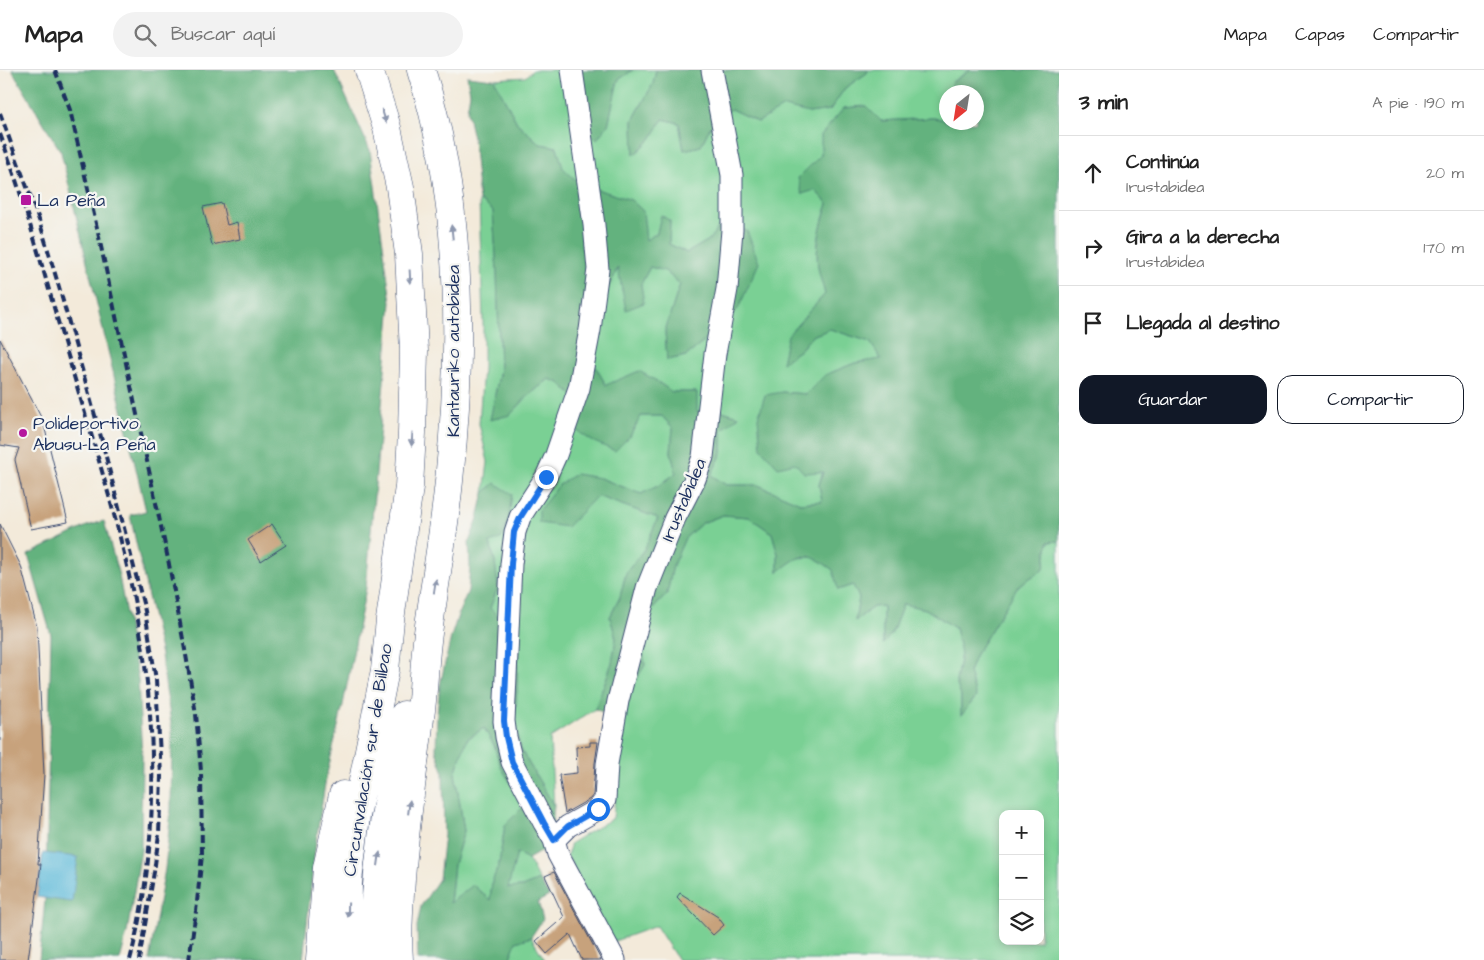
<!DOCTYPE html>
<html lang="es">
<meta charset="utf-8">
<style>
:root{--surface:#fff;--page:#f2f2f2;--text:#222;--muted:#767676;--line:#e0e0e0;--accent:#111827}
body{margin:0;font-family:"Architects Daughter",sans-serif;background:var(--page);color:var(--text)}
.controls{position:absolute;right:15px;bottom:15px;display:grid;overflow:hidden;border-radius:10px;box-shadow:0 2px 8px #0003}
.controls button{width:45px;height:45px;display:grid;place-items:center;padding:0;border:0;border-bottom:1px solid var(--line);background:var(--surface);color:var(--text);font:25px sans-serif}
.compass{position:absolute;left:939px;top:15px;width:45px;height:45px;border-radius:50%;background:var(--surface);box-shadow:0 2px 8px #0003;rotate:210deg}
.stop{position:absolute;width:15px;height:15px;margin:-11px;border:4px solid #1a73e8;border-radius:50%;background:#fff}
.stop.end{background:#1a73e8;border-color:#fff;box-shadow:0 1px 5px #0008}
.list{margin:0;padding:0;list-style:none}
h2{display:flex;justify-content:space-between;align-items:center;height:65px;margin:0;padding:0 20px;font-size:21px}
h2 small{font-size:16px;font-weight:400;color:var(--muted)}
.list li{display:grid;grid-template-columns:32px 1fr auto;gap:15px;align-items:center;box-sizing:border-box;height:75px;padding:0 20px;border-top:1px solid var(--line)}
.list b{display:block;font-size:19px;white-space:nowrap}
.list p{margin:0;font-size:16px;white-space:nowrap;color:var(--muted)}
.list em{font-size:16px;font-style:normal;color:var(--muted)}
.actions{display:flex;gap:10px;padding:15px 20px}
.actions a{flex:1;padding:11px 0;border:1px solid var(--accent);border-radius:15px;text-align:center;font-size:18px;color:var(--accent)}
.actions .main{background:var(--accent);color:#fff}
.icon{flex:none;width:28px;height:28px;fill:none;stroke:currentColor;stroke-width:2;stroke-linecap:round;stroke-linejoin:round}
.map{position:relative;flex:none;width:1059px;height:890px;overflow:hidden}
header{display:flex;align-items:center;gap:30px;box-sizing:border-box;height:70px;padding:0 25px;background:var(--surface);border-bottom:1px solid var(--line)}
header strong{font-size:24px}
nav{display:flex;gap:28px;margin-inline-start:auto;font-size:18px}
.search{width:350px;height:45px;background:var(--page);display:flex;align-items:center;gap:12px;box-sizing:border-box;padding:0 18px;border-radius:28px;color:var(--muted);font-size:19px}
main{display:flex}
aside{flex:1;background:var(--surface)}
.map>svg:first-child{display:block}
.green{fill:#7ad094;stroke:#4a8079;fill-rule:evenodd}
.forest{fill:#63b27e;stroke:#3f706e}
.water{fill:#5bb9d9;stroke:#3b749c}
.building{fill:#c7a27b}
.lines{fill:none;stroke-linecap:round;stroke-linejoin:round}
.minor-casing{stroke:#3b4b71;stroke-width:23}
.highway-casing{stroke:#3b4b71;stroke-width:29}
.minor{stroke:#fff;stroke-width:21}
.highway{stroke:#fff;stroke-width:28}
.rail{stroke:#1b2f5e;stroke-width:4;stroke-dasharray:8 4;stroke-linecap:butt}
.oneway{fill:#8d97ae}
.route{stroke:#1a73e8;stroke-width:6}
.poi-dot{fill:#b5179e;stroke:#f6f6f2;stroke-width:2}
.labels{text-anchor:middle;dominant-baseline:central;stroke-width:4.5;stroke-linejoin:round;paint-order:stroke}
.poi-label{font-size:18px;fill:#1b2f5e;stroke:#f6f6f2;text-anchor:start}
.street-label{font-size:18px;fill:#1b2f5e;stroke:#f6f6f2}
</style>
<header>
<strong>Mapa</strong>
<div class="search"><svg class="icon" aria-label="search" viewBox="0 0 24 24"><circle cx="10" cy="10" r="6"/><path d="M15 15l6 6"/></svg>Buscar aquí</div>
<nav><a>Mapa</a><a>Capas</a><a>Compartir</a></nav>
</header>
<main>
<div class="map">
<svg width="1059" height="890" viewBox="0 0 1059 890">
<rect width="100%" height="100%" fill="#f6f6f2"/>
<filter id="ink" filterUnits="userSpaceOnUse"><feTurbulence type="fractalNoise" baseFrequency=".02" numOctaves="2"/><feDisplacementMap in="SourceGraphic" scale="10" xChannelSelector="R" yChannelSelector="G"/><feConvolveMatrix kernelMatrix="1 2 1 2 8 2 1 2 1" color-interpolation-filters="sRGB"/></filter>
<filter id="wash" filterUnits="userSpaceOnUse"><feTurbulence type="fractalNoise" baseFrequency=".0096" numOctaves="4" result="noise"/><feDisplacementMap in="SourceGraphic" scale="20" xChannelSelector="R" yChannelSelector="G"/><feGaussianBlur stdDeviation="1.12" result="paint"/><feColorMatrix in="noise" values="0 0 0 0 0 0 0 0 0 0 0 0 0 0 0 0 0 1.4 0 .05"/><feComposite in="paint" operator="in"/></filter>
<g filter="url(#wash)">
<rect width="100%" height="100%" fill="#f3eada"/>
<path class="green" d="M533,0H577L608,55L618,10L633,0H656L653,14L633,50L634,85L651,69L663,49L679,53L684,80L701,76L710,57L731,39L758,52L784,36L809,43L830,40L845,18L867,3L868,0H970L952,12L956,22H946V50L933,48L881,51L866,36L844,38L822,65L821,85L798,108L815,120L828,134C821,154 815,176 818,197C820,206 823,215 825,224L807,244L782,292L800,280L812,266L830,259L870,272L882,289L855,293L825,305L806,324L782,322L795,392L823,401L819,415L823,431L800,433L758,415H726L711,405L722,383V359L739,346L722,341H696V322H672L655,310L606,315L594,294L607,220L619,197L622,221L641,214L650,197L665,201L680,214L665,261L667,290L686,286L705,271L722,153L709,170L687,183L669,174L670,151L661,146L657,163L646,171L631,130L580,114L562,98L557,77L540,74L517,53L494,9L525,7Z
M479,130L493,140L497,201L500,300L495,324L510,345L528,326L549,309L560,313L583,336L630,366L640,346H662L673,358L671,382L676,403L660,415L641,424L600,408L597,426L658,448L645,478L626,503L620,527L610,547L616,568L612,593L595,639L550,668L554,736L521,680L514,654L517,620L518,582L500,548L490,538L498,517L495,492L490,473L495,413L484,423L488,392L479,354L483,297V251Z
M723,445L749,447L772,463L778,484V501L796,488L815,487L853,514L859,528L855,551L873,537L883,536V573L892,563L903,534L926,539L955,558L961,583L956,612L961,626V645L976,627L969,602L976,584L1019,515L1044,499L1048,472L1059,471V890H678L656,856L612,872L567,786L571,773L613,748L623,651L648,544L667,524L673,495L685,468L702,453ZM1003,744H1040V871H1003Z
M484,658L494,675L501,697L541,764L522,739L505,755L499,794L492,812L490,831L450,834L454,794L464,761L455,703L467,669Z
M517,783L528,789L539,810L522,817L507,818Z
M531,867L545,890H509L516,872Z"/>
<path class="forest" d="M12,0H334L370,80L391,232L366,518L343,635L326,708L316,771L303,890H149L165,799L171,739L172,660L161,585L130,445L146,441L61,82Z
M577,0H633L618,10L608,55L597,69L586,61Z
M656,0H868L867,3L845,18L830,40L809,43L784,37L758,52L731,39L710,57L701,76L684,80L679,53L663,49L651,69L634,85L633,50L653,14Z
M970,0H1059V471L1048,472L1044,499L1019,515L976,584L969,602L976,627L961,646V626L956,612L961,583L955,558L926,539L903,534L892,563L883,574V536L873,537L855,551L859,528L853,515L838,520L833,500C807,481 803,482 778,502V484L772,463L749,447L723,445L702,453L685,468L673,495L667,524L648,544L642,573L645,595L633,615L623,651L595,639L612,593L616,568L610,547L620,527L626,503L645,478L658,448L597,426L567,457L539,453V440L560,414L575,404L600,408L641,424L660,415L676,403L671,382L673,358L662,346H641L630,366L615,381L592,371L576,360L583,336L560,313L549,309L528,326L510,345L490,350L500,300L497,201L493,141L479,130L473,68L467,41L470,23L467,6L494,9L517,53L540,74L557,77L563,98L580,114L631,130L643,141L646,170L657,163L661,145L670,151L669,174L687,183L709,170L722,152L747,161L759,193L738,239L705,271L686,286L667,290L665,261L680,214L665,201L650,197L641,214L644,233L626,240L618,198L607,220L594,294L606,315L639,301L655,310L672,322H697V341H722L739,346L722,360V383L711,405L726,415H758L800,433L822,431L819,415L823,402L804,403L795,393L778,397L761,378L758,348L765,325L782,322L806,324L825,305L855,293L881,289L870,272L830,259L812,266L800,280L782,293L788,265L825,224C823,215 819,206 818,197C815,176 821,154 828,134L815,120L802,124L798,108L821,85V65L844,38L866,36L881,51L933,48L946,50V52H976V22H956L951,13Z
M495,413L512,424L509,447L502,468L490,473L495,492L498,517L490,538L500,548L518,582L517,620L514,654L521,680L554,736L552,755L514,718L501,697L494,675L484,658L467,669L455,703L464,761L454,794L450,833L473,815L490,830L492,812L499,794L505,755L522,738L541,764L545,779L528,789L517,783L508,818L522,817L539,810L549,826L538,832L543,849L531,867L516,872L509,890H418L417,856L421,836L439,809L444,765L443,700L436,681L437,644L440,615L451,567L459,542L468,521L470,496L469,472L478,448L484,423Z
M104,451L119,506L138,609L142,687L141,780L127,863L120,890H39L46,820L51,565L28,485L87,456Z"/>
<path class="water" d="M43,783L78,787L72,832L37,827Z"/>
<g id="blocks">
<path class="building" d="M222,133L227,155L237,152L240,169L212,175L203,137Z
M0,269L43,351L68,452L31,459L15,390L19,378L0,375Z
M0,454L21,496L37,557L44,704L38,794H41L28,890H0Z
M272,454L286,475L261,491L248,470Z
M590,672H598L595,693L593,725L590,729L565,743L559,705L577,703L576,677L590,676Z
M554,802L601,890H582L570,864L547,884L536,871L564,847L545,806Z
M680,823L718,847L724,855L713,865L677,827Z"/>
</g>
</g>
<g filter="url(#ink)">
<use href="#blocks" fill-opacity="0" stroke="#3b4b71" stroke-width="1"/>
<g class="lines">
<g class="minor-casing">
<path id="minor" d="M572,0L594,155L598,199L590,260L579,318L556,385L546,407L520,447L515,462L511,494L504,651L506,667L512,692L544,753L554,770L558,784L615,890
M554,770L568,756L598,739L605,730L607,694L618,631L647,518L675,448L695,409L703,387L715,284L727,219L732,160V105L712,0"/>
</g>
<g class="highway-casing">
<path id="highway" d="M320,890L327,798L343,725
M347,890L348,811L356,746L385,600L390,550L409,417L412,363L414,281L409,184L400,117L387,58L369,0
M374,890C373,807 387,726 404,645
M399,890C397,863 399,836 401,809C405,755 413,702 420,648C424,620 424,591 428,563C435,512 444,462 449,411C463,278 462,128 421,0"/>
</g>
<use href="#minor" class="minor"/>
<use href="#highway" class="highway"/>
<path class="rail" d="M55,0L70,40L97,158L168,489L186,585L196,644L201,701L202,785L196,841L189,890
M0,43L39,150L59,217L101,367L145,541L156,610L161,706L159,764L154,802L139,890
M0,64C28,140 48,219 71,296C96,382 124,468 139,556C158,665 158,782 130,890"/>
</g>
<defs><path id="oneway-solid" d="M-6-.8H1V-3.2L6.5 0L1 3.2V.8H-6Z" transform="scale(1.25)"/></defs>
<g class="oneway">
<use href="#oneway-solid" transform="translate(384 46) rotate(72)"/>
<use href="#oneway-solid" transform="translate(452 162) rotate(-96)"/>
<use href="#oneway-solid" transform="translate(410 207) rotate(87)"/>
<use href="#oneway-solid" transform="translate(412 369) rotate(94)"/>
<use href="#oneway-solid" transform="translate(435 516) rotate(-81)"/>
<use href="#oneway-solid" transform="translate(409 737) rotate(-83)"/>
<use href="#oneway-solid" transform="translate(379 789) rotate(-82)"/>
<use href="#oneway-solid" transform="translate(348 840) rotate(91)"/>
</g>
</g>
<g class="lines" filter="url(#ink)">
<path class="route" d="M546,407L520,448L514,462L511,494L504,651L506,667L512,692L544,753L554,770L568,756L598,739"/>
</g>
<g class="poi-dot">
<rect x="20" y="124" width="12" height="12" rx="2.5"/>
<circle cx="23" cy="363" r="5"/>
</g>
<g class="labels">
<g class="poi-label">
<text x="37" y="130">La Peña</text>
<text x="33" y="353">Polideportivo<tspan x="33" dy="21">Abusu-La Peña</tspan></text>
</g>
<g class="street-label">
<text transform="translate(453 281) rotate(-90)">Kantauriko autobidea</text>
<text transform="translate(684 430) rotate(-67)">Irustabidea</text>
<text transform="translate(368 690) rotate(-81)">Circunvalación sur de Bilbao</text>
</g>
</g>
</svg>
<div class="controls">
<button>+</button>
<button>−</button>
<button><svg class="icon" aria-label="layers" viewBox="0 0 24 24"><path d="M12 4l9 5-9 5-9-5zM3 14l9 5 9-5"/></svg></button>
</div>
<svg class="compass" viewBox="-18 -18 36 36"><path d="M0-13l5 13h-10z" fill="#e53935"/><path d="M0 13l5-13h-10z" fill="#767676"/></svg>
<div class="stop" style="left:598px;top:739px"></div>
<div class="stop end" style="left:546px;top:407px"></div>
</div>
<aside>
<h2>3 min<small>A pie · 190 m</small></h2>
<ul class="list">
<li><svg class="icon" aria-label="ahead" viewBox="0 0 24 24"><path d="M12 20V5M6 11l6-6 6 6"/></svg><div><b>Continúa</b><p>Irustabidea</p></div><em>20 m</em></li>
<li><svg class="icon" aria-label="right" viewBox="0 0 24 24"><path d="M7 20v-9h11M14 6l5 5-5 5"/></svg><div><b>Gira a la derecha</b><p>Irustabidea</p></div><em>170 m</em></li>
<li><svg class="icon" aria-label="arrive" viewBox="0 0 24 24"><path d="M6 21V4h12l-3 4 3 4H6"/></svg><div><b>Llegada al destino</b></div></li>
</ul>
<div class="actions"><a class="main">Guardar</a><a>Compartir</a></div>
</aside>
</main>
